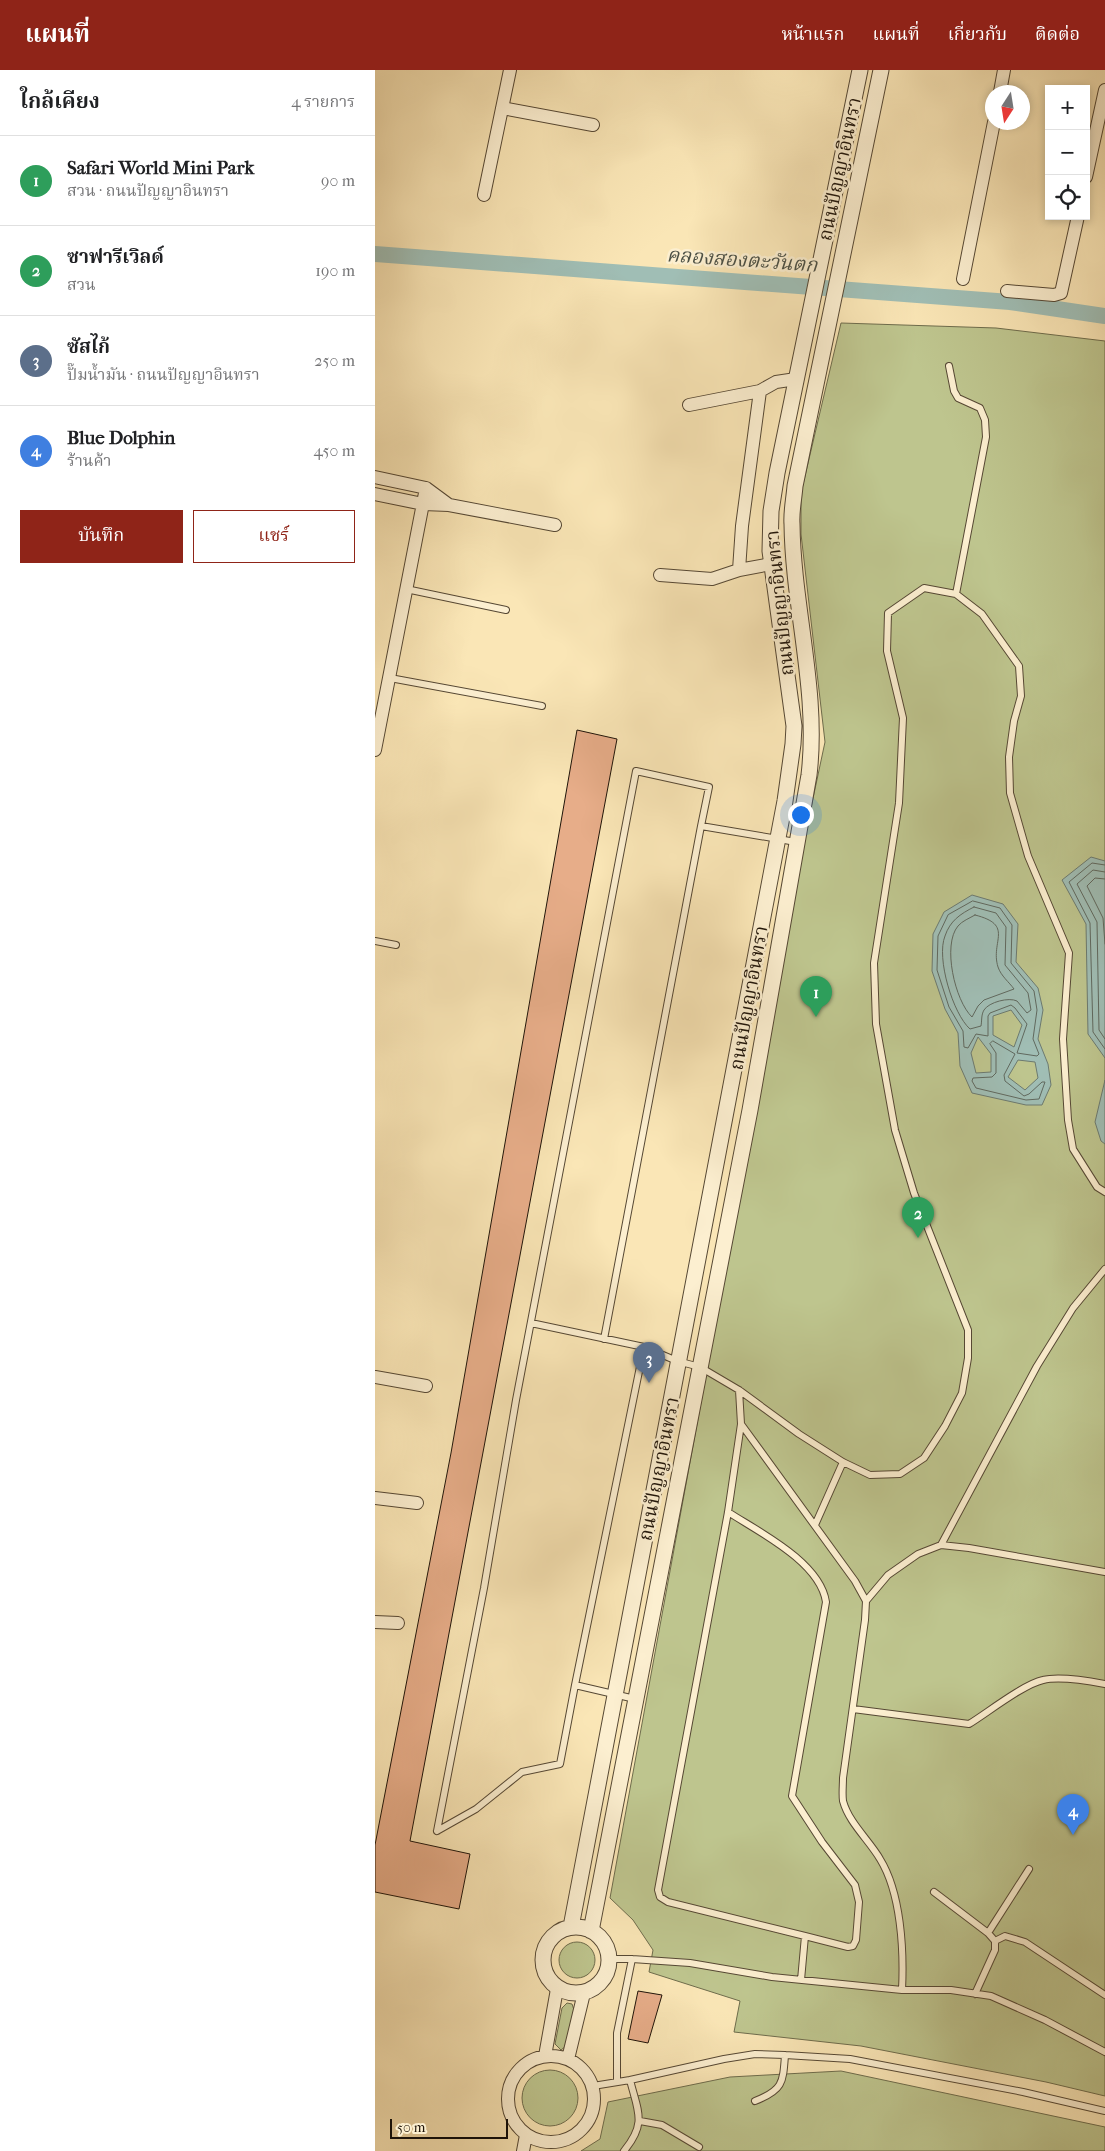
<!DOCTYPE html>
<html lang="th">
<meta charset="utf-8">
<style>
:root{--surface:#fff;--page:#f2f2f2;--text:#202124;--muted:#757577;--line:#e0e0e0;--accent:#8f2418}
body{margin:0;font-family:"IM FELL French Canon","Noto Serif Thai",serif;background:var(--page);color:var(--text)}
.controls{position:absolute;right:15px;top:15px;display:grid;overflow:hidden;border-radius:0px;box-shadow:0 2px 8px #0003}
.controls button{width:45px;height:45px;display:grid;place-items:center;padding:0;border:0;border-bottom:1px solid var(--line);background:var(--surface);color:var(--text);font:25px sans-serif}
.compass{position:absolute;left:610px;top:15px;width:45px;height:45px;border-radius:50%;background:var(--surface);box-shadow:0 2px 8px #0003;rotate:192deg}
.scale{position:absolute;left:15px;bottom:12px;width:118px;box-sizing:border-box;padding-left:5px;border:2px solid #1f1409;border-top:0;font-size:14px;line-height:18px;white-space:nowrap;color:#1f1409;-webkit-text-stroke:4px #fcefd0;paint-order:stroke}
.you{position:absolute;left:425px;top:744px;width:18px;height:18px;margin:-12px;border:4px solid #fff;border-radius:50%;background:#1a73e8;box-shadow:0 0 0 8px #1a73e833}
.badge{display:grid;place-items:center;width:32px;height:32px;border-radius:50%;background:var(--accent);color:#fff;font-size:16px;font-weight:700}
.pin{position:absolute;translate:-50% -41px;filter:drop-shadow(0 1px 2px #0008)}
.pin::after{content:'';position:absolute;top:26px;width:18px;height:15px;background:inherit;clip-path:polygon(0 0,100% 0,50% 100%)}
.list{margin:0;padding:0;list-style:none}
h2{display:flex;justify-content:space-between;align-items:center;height:65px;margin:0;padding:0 20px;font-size:21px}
h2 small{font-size:16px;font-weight:400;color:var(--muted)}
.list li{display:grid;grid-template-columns:32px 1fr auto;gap:15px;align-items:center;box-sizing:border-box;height:90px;padding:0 20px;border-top:1px solid var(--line)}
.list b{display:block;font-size:19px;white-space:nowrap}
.list p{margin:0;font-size:16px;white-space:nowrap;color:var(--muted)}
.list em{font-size:16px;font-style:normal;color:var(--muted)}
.actions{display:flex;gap:10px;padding:15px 20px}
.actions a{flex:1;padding:11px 0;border:1px solid var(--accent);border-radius:0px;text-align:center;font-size:18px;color:var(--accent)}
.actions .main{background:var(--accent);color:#fff}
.icon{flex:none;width:28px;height:28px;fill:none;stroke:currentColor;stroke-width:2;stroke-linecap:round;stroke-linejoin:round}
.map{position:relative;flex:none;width:730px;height:2081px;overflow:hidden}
header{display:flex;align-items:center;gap:30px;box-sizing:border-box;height:70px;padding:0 25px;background:var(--accent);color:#fff}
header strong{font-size:24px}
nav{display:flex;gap:28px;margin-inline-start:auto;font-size:18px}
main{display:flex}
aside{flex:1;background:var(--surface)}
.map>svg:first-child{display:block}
.green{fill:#bec58e;stroke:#6e6c4c}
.water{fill:#a0beb5;stroke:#6c7a70;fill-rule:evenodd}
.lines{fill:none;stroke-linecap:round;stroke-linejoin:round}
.shore{stroke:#60695f;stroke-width:1}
.canal{stroke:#a0beb5;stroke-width:16}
.building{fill:#e7ad89;stroke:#1f1409}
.service-casing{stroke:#564834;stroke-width:8}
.minor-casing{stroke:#564834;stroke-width:14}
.tertiary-casing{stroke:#564834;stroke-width:17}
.service{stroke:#fcefd0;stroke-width:6}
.minor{stroke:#fcefd0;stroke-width:12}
.tertiary{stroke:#fcefd0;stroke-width:15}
.labels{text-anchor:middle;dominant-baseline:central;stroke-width:5;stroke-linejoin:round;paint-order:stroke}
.street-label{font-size:19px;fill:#1f1409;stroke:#fcefd0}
.water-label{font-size:20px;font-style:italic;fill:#4c5045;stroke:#fcefd0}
</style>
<header>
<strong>แผนที่</strong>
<nav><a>หน้าแรก</a><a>แผนที่</a><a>เกี่ยวกับ</a><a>ติดต่อ</a></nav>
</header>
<main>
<aside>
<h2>ใกล้เคียง<small>4 รายการ</small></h2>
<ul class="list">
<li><span class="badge" style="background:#2e9e5b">1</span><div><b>Safari World Mini Park</b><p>สวน · ถนนปัญญาอินทรา</p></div><em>90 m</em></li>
<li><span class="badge" style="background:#2e9e5b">2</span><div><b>ซาฟารีเวิลด์</b><p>สวน</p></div><em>190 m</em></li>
<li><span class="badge" style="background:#5c6f8a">3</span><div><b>ซัสไก้</b><p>ปั๊มน้ำมัน · ถนนปัญญาอินทรา</p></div><em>250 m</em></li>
<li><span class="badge" style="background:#3f7fe0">4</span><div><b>Blue Dolphin</b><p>ร้านค้า</p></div><em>450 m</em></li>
</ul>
<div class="actions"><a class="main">บันทึก</a><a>แชร์</a></div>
</aside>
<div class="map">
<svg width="730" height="2081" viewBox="0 0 730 2081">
<rect width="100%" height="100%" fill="#fae6b6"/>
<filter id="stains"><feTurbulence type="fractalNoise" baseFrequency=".004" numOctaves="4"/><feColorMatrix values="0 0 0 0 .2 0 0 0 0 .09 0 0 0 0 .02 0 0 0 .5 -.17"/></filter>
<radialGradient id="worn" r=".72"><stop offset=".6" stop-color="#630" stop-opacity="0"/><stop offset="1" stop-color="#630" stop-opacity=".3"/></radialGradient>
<path class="green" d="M466,253L621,258L730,271V2026L671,2012L486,1976L359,1962L365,1931L274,1902L278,1880L258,1850L235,1828L430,766L450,672L426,464V423Z
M184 1890a18 18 0 1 1 36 0a18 18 0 1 1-36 0Z
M192,1933L197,1934L199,1940L191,1976L186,1980L180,1974L187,1938Z
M147 2028a28 28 0 1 1 56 0a28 28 0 1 1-56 0Z
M466,2001L730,2057V2081H206L225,2069L233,2032L355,2007Z"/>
<path class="water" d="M716,787L730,791V988L713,964L711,854L687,810Z
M597,825L628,834L643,854L641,892L663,918L668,940L663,969L673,994L676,1015L667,1035H651L597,1023L585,996L583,963L570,939L557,901L558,864L569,842ZM636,940L647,955L639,977L618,965V946ZM603,967L616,984V1002L601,1003L596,983ZM643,990L660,992L663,1008L650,1020L633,1007Z
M730,1010V1074L726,1071L720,1052Z"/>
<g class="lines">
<path class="shore" d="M730,795L717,793L694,812L715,853L718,962L730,979
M730,802L718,800L702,814L722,852L724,960L730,969
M730,809L720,808L712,816L728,848L730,874
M598,831L625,838L637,855L636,893L659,921L662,940L658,969L664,984L662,986L642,983L652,954L640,938L636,935L615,943L613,946V966L601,964L593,978L589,977L588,961L574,937L562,900L563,866L573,845Z
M599,837L621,843L631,857L630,895L653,923L656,940L652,943L642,931C634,927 614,932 609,940C606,945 607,951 606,956L595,959C578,944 561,888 570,866C575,851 585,844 599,837Z
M600,845C640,855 615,871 623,897C626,906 634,912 639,919L609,930L603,936L597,947C580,931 567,875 583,856C587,851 595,848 600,845Z
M618,971L640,984L629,1005L630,1011L649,1026L654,1024L667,1012H670L664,1029L651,1030L601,1018L597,1011L598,1008L617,1007L621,1003V983L615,974Z"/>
<path class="canal" d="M0,184L635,232L730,246"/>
</g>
<path class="building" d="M202,660L242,669L35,1771L95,1784L84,1839L0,1822V1775L76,1383Z
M263,1921L287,1925L273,1973L253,1969Z"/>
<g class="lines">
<g class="service-casing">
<path id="service" d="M574,296L579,321L583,328L605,338L610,350L611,367L581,524
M31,519L131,540
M15,608L167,636
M0,871L21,875
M156,1253L269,1277L302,1291L325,1297L364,1320L424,1364L468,1392L495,1405L525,1404L549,1388L570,1356L587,1323L593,1288V1260L539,1123L520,1060L501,954L499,893L524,733L528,648L512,581L513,543L549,518L581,524L607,544L644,596L646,626L639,651L634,687L635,723L653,786L694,883L688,969L693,1050L698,1079L722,1117L730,1122
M229,1269L326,756L421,772
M364,1320L366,1354L480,1511L491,1531L490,1550L468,1708C468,1715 467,1724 468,1731C474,1753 494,1770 505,1789C526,1823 529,1880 527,1920
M366,1354L353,1442L283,1820L285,1827L293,1832L430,1866L426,1910
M353,1442C384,1462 445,1492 451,1532L417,1726L447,1772L480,1815L484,1832L481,1870L478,1876L473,1877L430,1866
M440,1455L468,1392
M566,1475L662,1296L698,1238L730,1199
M491,1531L513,1505L543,1484L566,1475L594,1478L730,1502
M200,1615L269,1277
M478,1639L594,1654C612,1643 649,1614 668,1610C684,1606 714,1611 730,1614
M62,1761L109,1518L141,1330L261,701L334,717L326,756
M62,1761L101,1739L147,1702L185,1694L200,1615L260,1629
M559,1822L613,1863L620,1871V1880L600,1924
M613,1863L654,1799
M620,1871L630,1866L650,1872L730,1925
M234,1889H257L315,1893L397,1907L527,1920H576L616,1926L670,1950L730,1982
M242,2011V1963L257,1889
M218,2016L255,2010L349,1989L380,1984L410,1985L475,1989L648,2022L730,2041
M380,2031C408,2020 408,2013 410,1985
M265,2051L287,2055L324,2077
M249,2081C272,2053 263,2042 255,2010"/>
</g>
<g class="minor-casing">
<path id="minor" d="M625,22L629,0
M127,38L218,55
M711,107L730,20
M109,125L135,0
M588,209L619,52
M632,221L679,225L686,223L703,146
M314,335L385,321L401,312L421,309
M0,407L51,418L74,435
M0,424L48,434L74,435L180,455
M364,500L367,456L385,321
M285,505L337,509L364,500L396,494
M0,680L51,418
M0,1307L51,1316
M0,1428L42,1433
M0,1552L23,1553
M133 2029a43 43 0 1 1 86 0a43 43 0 1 1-86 0Z
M170,1986L182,1919
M193,1989L209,1923
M148,2081L151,2065"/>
</g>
<g class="tertiary-casing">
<path id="tertiary" d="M168 1890a33 33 0 1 1 66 0a33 33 0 1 1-66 0Z
M196,1857L410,731L418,674L419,656L395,481L396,441L402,403L485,0
M216,1861L375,1040L434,705C444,621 418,538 417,454C416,442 419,429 420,416L506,0"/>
</g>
<use href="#service" class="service"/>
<use href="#minor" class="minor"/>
<use href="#tertiary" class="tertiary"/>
</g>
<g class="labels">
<g class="street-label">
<text transform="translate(465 99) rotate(-78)">ถนนปัญญาอินทรา</text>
<text transform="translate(405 533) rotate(-96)">ถนนปัญญาอินทรา</text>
<text transform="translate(374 928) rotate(-80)">ถนนปัญญาอินทรา</text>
<text transform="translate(284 1399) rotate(-79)">ถนนปัญญาอินทรา</text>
</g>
<g class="water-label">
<text transform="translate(367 190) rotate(4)">คลองสองตะวันตก</text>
</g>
</g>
<rect width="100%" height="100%" filter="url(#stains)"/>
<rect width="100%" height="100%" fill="url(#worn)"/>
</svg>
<div class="controls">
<button>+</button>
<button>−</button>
<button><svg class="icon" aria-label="locate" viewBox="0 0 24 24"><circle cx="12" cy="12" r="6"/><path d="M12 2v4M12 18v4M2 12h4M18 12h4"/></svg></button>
</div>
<svg class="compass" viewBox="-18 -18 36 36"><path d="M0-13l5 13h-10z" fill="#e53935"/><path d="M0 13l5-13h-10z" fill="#757577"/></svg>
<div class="scale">50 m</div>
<div class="you"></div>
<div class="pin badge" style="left:441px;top:947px;background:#2e9e5b">1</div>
<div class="pin badge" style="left:543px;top:1168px;background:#2e9e5b">2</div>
<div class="pin badge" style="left:274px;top:1313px;background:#5c6f8a">3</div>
<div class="pin badge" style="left:698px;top:1765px;background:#3f7fe0">4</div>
</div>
</main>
